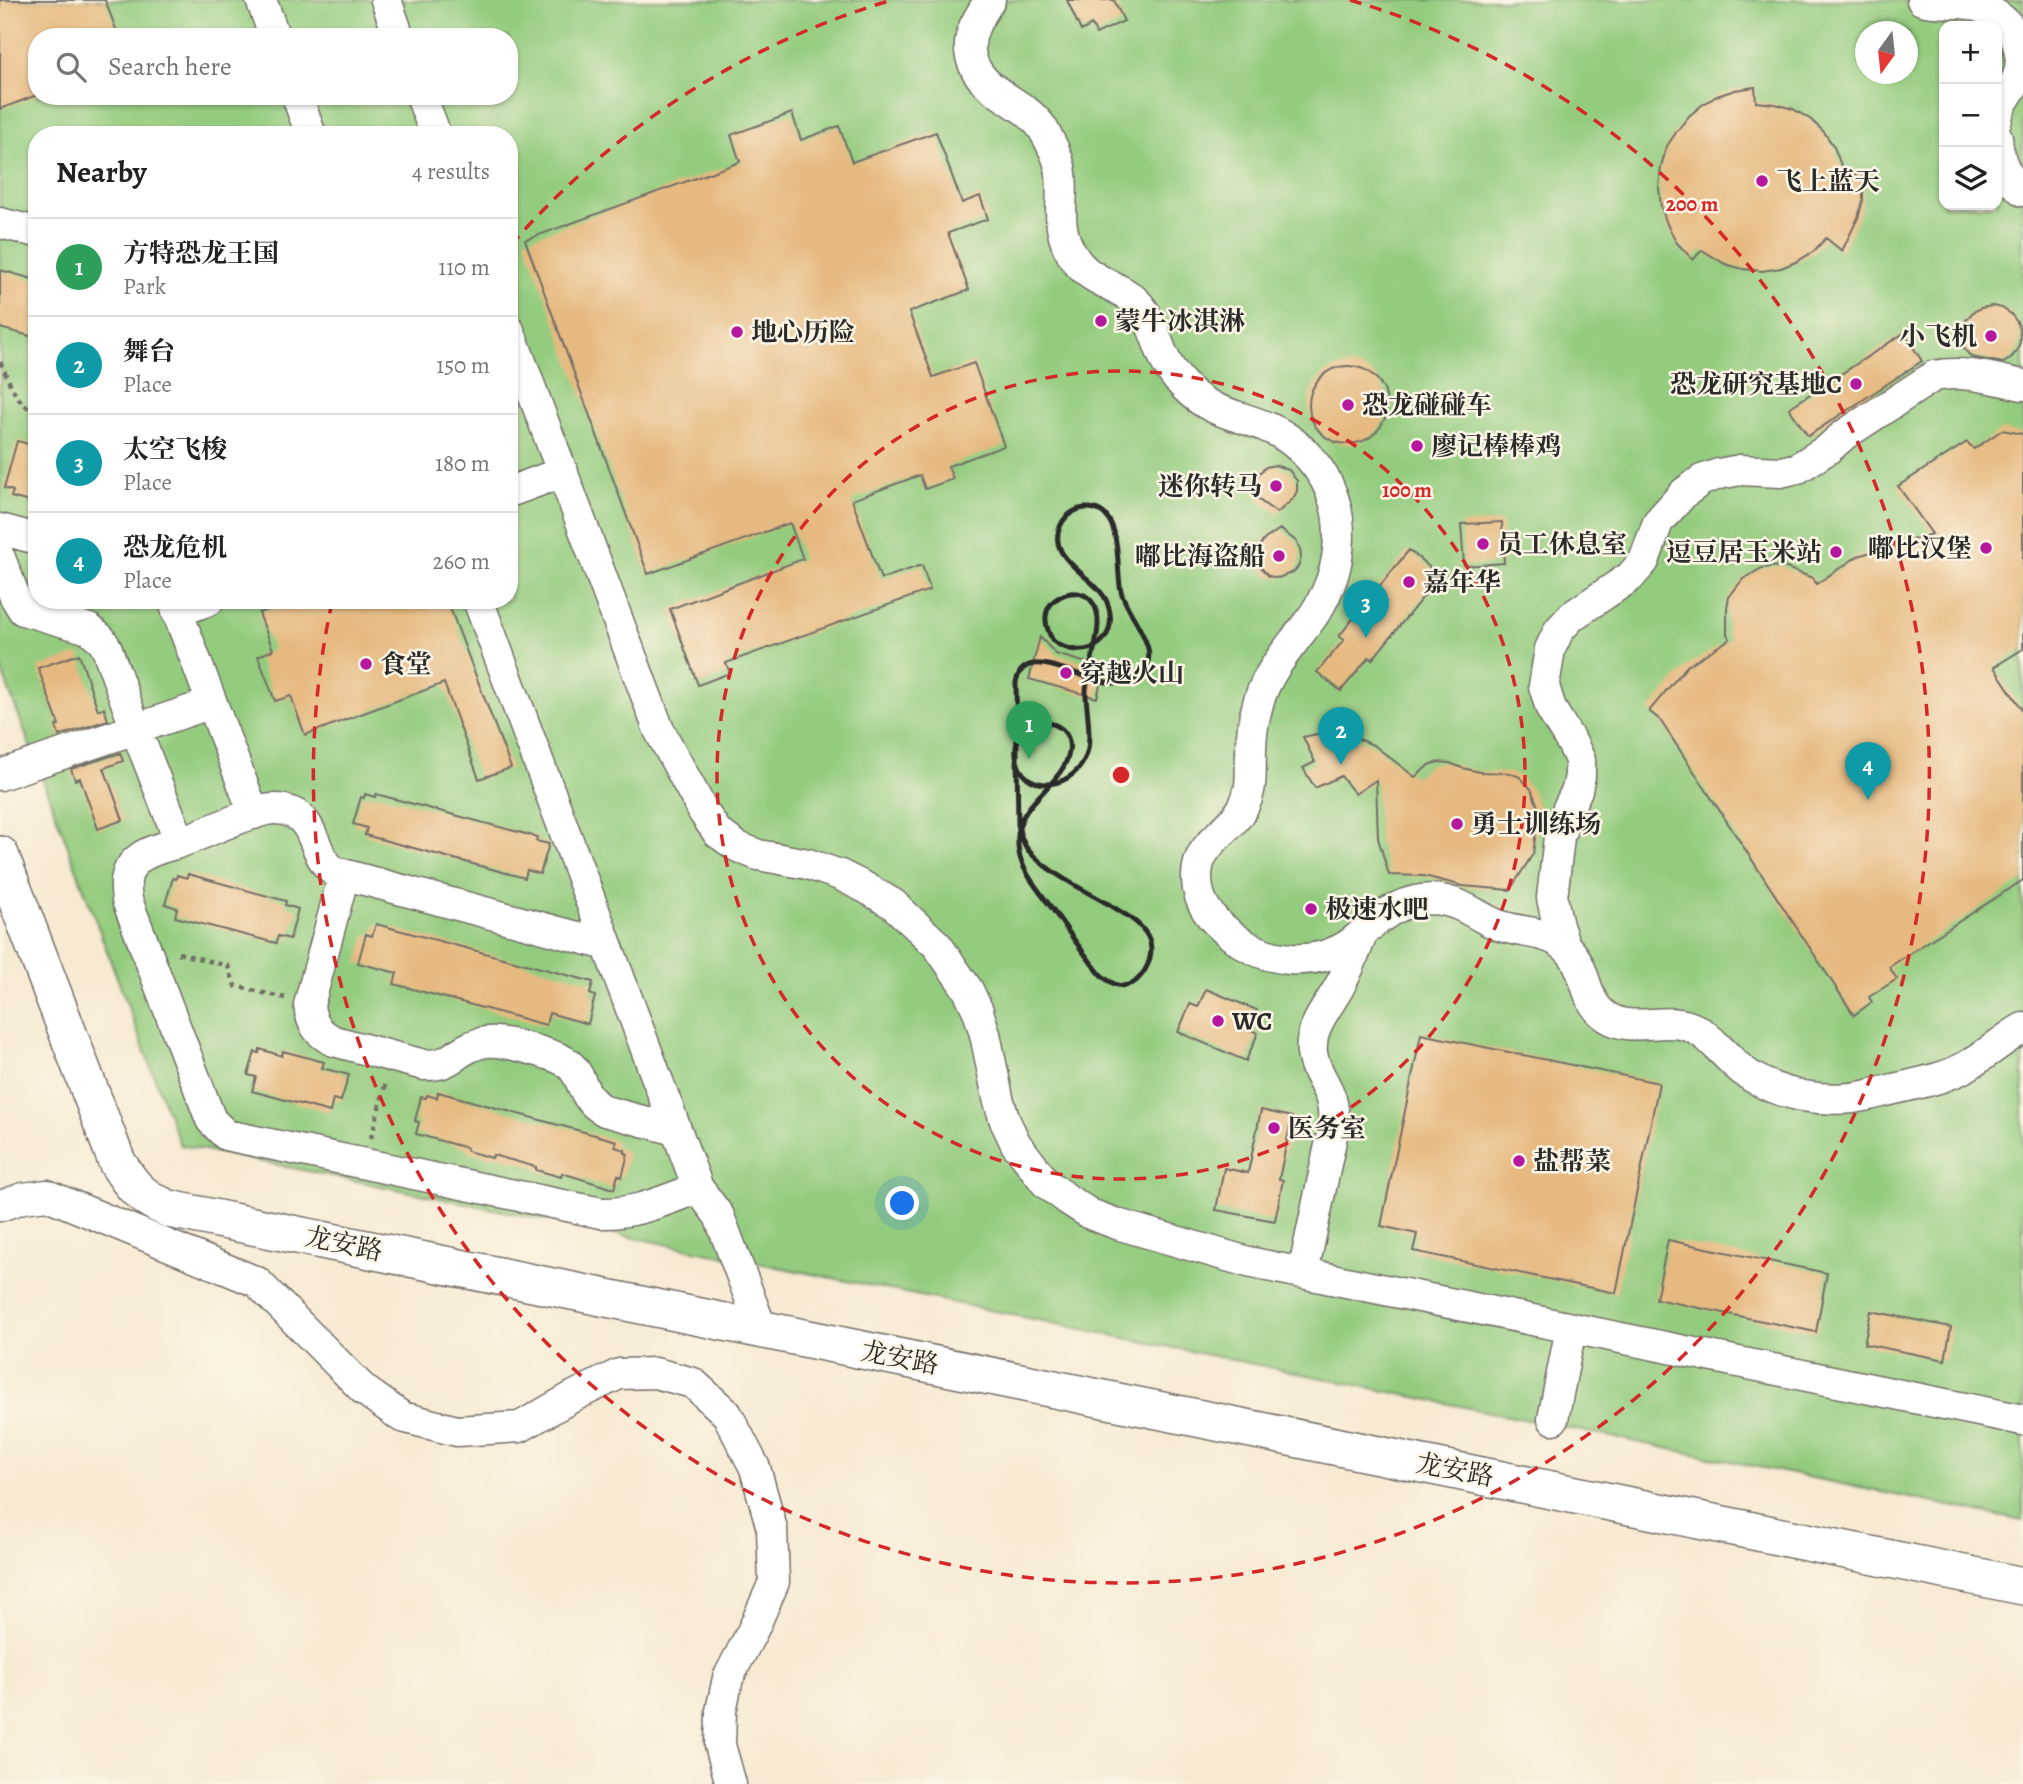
<!DOCTYPE html>
<meta charset="utf-8">
<style>
:root{--surface:#fff;--page:#f6f6f6;--text:#222;--muted:#767676;--line:#e0e0e0;--accent:#0f766e}
body{margin:0;font-family:Alegreya,"Noto Serif SC",serif;background:var(--page);color:var(--text)}
.controls{position:absolute;right:21px;top:21px;display:grid;overflow:hidden;border-radius:14px;box-shadow:0 2px 5px #0004}
.controls button{width:63px;height:63px;display:grid;place-items:center;padding:0;border:0;border-bottom:2px solid var(--line);background:var(--surface);color:var(--text);font:35px sans-serif}
.compass{position:absolute;left:1855px;top:21px;width:63px;height:63px;border-radius:50%;background:var(--surface);box-shadow:0 2px 5px #0004;rotate:195deg}
.you{position:absolute;left:903px;top:1204px;width:24px;height:24px;margin:-18px;border:5px solid #fff;border-radius:50%;background:#1a73e8;box-shadow:0 0 0 10px #1a73e833}
.badge{display:grid;place-items:center;width:46px;height:46px;border-radius:50%;background:var(--accent);color:#fff;font-size:23px;font-weight:700}
.pin{position:absolute;translate:-50% -58px;filter:drop-shadow(0 2px 4px #0008)}
.pin::after{content:'';position:absolute;top:37px;width:24px;height:21px;background:inherit;clip-path:polygon(0 0,100% 0,50% 100%)}
.list{margin:0;padding:0;list-style:none}
h2{display:flex;justify-content:space-between;align-items:center;height:91px;margin:0;padding:0 28px;font-size:30px}
h2 small{font-size:23px;font-weight:400;color:var(--muted)}
.list li{display:grid;grid-template-columns:46px 1fr auto;gap:21px;align-items:center;box-sizing:border-box;height:98px;padding:0 28px;border-top:2px solid var(--line)}
.list b{display:block;font-size:26px;white-space:nowrap}
.list p{margin:0;font-size:23px;white-space:nowrap;color:var(--muted)}
.list em{font-size:23px;font-style:normal;color:var(--muted)}
.icon{flex:none;width:38px;height:38px;fill:none;stroke:currentColor;stroke-width:2;stroke-linecap:round;stroke-linejoin:round}
.map{position:relative;flex:none;width:2023px;height:1784px;overflow:hidden}
.search{position:absolute;background:var(--surface);box-shadow:0 2px 5px #0004;left:28px;top:28px;width:490px;height:77px;display:flex;align-items:center;gap:18px;box-sizing:border-box;padding:0 24px;border-radius:28px;color:var(--muted);font-size:26px}
.panel{position:absolute;background:var(--surface);box-shadow:0 2px 5px #0004;left:28px;top:126px;width:490px;height:483px;border-radius:28px}
.map>svg:first-child{display:block}
.green{fill:#94cc7f;stroke:#607c55;stroke-width:2;fill-rule:evenodd}
.building{fill:#e6b980}
.lines{fill:none;stroke-linecap:round;stroke-linejoin:round}
.minor-casing{stroke:#726e66;stroke-width:33}
.major-casing{stroke:#726e66;stroke-width:40}
.path{stroke:#726e66;stroke-width:4.5;stroke-dasharray:5 5;stroke-linecap:butt}
.minor{stroke:#fff;stroke-width:30}
.major{stroke:#fff;stroke-width:37}
.rail{stroke:#2b2b2b;stroke-width:5}
.ring{fill:none;stroke:#d62828;stroke-width:3.5;stroke-dasharray:12 9}
.poi-dot{fill:#b5179e;stroke:#fcf5e5;stroke-width:2.5}
.labels{text-anchor:middle;dominant-baseline:central;stroke-width:5;stroke-linejoin:round;paint-order:stroke}
.poi-label{font-size:26px;font-weight:bold;fill:#2b2b2b;stroke:#fcf5e5;text-anchor:start}
.street-label{font-size:26px;fill:#2b2b2b;stroke:#fcf5e5}
.centre{fill:#d62828;stroke:#fcf5e5;stroke-width:3.5}
.ring-label{font-size:21px;text-anchor:middle;font-weight:bold;fill:#d62828;stroke:#fcf5e5;stroke-width:5;stroke-linejoin:round;paint-order:stroke}
</style>
<div class="map">
<svg width="2023" height="1784" viewBox="0 0 2023 1784">
<rect width="100%" height="100%" fill="#fcf5e5"/>
<filter id="ink" filterUnits="userSpaceOnUse"><feTurbulence type="fractalNoise" baseFrequency=".0143" numOctaves="2"/><feDisplacementMap in="SourceGraphic" scale="14" xChannelSelector="R" yChannelSelector="G"/><feConvolveMatrix kernelMatrix="1 2 1 2 8 2 1 2 1" color-interpolation-filters="sRGB"/></filter>
<filter id="wash" filterUnits="userSpaceOnUse"><feTurbulence type="fractalNoise" baseFrequency=".00686" numOctaves="4" result="noise"/><feDisplacementMap in="SourceGraphic" scale="28" xChannelSelector="R" yChannelSelector="G"/><feGaussianBlur stdDeviation="1.57" result="paint"/><feColorMatrix in="noise" values="0 0 0 0 0 0 0 0 0 0 0 0 0 0 0 0 0 1.4 0 .05"/><feComposite in="paint" operator="in"/></filter>
<g filter="url(#wash)">
<rect width="100%" height="100%" fill="#f7ead3"/>
<path class="green" d="M0,0H2023V1521L180,1145L0,666ZM1944,26H1997V205H1944ZM1866,32H1908V74H1866ZM37,37H509V96H37ZM37,135H509V600H37Z"/>
<g id="blocks">
<path class="building" d="M0,0H105L119,37H37V95L0,109Z
M1067,0H1114L1124,21L1096,34L1092,25L1081,31Z
M1755,87L1756,102L1775,104L1793,109L1810,119L1824,132L1834,147L1845,176L1863,173V200L1858,218L1842,251L1826,238L1814,251L1798,261L1781,268L1762,271L1743,269L1725,264L1702,250L1693,260L1676,242L1667,224L1661,207L1659,188L1661,166L1667,146L1677,131L1689,116L1702,105L1717,96L1735,90Z
M792,113L801,140L839,126L852,162L936,132L962,203L980,196L988,219L948,233L969,290L909,312L933,377L974,363L1004,446L948,466L953,479L925,489L920,475L852,500L881,579L922,565L930,590L726,663L730,673L698,685L670,609L803,559L790,523L648,574L525,240L740,162L731,135Z
M0,270L37,280V338L0,328Z
M1992,306L2002,308L2011,314L2017,322L2020,331V342L2017,351L2010,359L2003,363L1971,357L1965,350L1961,340L1962,330L1966,320L1973,312L1981,308Z
M1904,333L1922,361L1808,436L1789,408Z
M1309 405a39 39 0 1 1 78 0a39 39 0 1 1-78 0Z
M2002,430L2023,434V649L1994,667L2023,711V880L1889,967L1897,979L1869,997L1872,1002L1854,1015L1660,720L1649,711L1687,666L1730,639L1727,634V607L1729,597L1743,579L1762,568L1781,566L1813,578L1816,584L1858,556L1932,534L1898,486L1967,442L1974,449Z
M17,441L37,446V504L11,497L13,491L4,488Z
M1275,465L1289,470L1297,481V491L1293,499L1277,513L1259,500L1255,491V482L1259,473L1266,467Z
M1502,522L1504,563L1464,566L1461,524Z
M1280,529L1296,541L1300,549L1301,557L1299,565L1294,572L1278,578L1269,576L1263,570L1258,563L1257,554L1259,546L1265,539Z
M1409,550L1440,576L1372,660L1369,657L1341,691L1317,672L1344,640L1339,636Z
M293,600H447L511,768L479,779L444,683L305,735L291,696L275,701L258,656L273,650L259,613Z
M1040,637L1056,654L1104,668L1097,698L1029,679Z
M79,654L98,710L104,708L108,720L59,736L56,726L59,725L38,668Z
M1322,733L1343,734L1364,741L1375,746L1415,777L1429,765L1438,762L1450,763L1462,768L1480,772L1510,773L1520,777L1531,789L1539,809L1533,854L1510,890L1463,886L1424,876L1389,875L1378,838L1376,780L1355,794L1341,776L1315,788L1303,768L1315,762L1303,737Z
M120,753L123,761L104,768L123,820L98,829L80,778L75,780L71,769Z
M365,794L375,797L376,794L537,837L536,841L549,844L540,874L527,870L525,878L365,835L367,828L353,824L361,797L364,798Z
M188,874L286,901L285,905L298,909L290,939L278,936L276,943L175,917L177,908L165,904L173,878L176,879L177,875L187,878Z
M376,924L593,982L590,994L595,996L588,1024L549,1013L546,1025L394,984L397,973L358,963L366,934L372,936Z
M1206,989L1257,1010L1249,1029L1258,1033L1246,1061L1178,1032L1190,1004L1198,1007Z
M1421,1034L1659,1083L1616,1293L1413,1251L1417,1234L1381,1226Z
M260,1049L282,1056L283,1051L324,1062L322,1068L349,1075L341,1101L333,1099L330,1112L252,1091L256,1077L248,1075L255,1052L259,1053Z
M438,1092L617,1141L615,1147L625,1150V1153L628,1154L622,1177L618,1175L614,1189L562,1173L561,1177L536,1170V1167L493,1155L492,1158L467,1151V1148L416,1134L419,1122L415,1121L421,1097L426,1098L427,1095L437,1098Z
M1261,1110L1292,1117L1279,1179L1283,1180L1275,1221L1216,1210L1224,1168L1248,1173Z
M1668,1240L1827,1273L1816,1332L1656,1299Z
M1871,1311L1951,1327L1945,1360L1864,1344Z"/>
</g>
</g>
<g filter="url(#ink)">
<use href="#blocks" fill-opacity="0" stroke="#726e66" stroke-width="2"/>
<g class="lines">
<g class="minor-casing">
<path id="minor" d="M261,0L275,37
M386,0L399,37
M990,0C978,18 966,35 971,57C980,94 1025,100 1043,129C1050,141 1057,154 1060,167C1066,196 1054,220 1069,249C1086,285 1118,281 1140,306C1152,320 1155,337 1162,353C1167,366 1176,378 1185,387C1211,414 1238,414 1269,428C1288,436 1304,450 1317,467C1349,510 1344,569 1315,613C1295,642 1270,666 1259,700C1254,717 1251,734 1251,751C1250,769 1253,786 1245,803C1231,836 1190,841 1198,889C1202,911 1218,925 1235,938C1265,961 1309,967 1343,948C1355,942 1364,931 1375,922C1400,901 1430,892 1461,906C1474,912 1485,920 1498,925C1525,935 1554,929 1573,955C1588,975 1584,1002 1607,1017C1634,1035 1668,1013 1697,1030C1709,1036 1718,1048 1728,1057C1737,1067 1749,1076 1761,1082C1787,1096 1823,1101 1852,1098C1869,1096 1887,1090 1903,1087C1924,1082 1944,1078 1963,1068C1984,1057 2002,1040 2023,1028
M1922,0C1935,4 1946,2 1960,3C1984,4 2012,20 2018,44C2021,54 2022,65 2018,76C2012,92 1999,101 1997,119
M297,96L311,135
M421,96L436,135
M1997,137C1998,159 2005,178 2023,191
M0,223L37,232
M509,330L659,730L704,813L718,833L738,847L758,855L808,864L840,875L866,888L893,904L937,945L968,990L978,1011L985,1034L998,1098L1005,1121L1016,1144L1046,1183L1067,1199L1090,1214L1117,1224L1248,1262L2023,1420
M509,492L563,472
M0,529L37,539
M0,558L15,597L23,610L89,629L101,639L107,649L136,730L180,842
M173,600L254,814
M478,600L698,1188L719,1216L762,1330
M177,612L209,600
M0,775L212,703
M344,875L309,1005C311,1023 317,1033 334,1041L424,1065C450,1066 451,1055 472,1046C477,1044 483,1042 488,1042C502,1040 554,1054 566,1062C586,1076 578,1097 605,1111L676,1130
M607,945L335,872C313,858 317,824 293,813C284,809 275,808 266,810C237,817 209,832 181,842C166,847 148,850 137,860C124,871 125,885 127,900L211,1120L226,1135L601,1213C637,1214 665,1200 698,1188
M1565,946L1558,926L1552,898L1559,837L1568,808L1577,790L1580,776V760L1573,745L1551,709L1544,686L1550,649L1559,630L1572,616L1630,577L1644,561L1658,522L1684,493L1702,480L1719,474L1740,470L1781,472L1798,468L1828,449L1844,435L1934,376C1964,370 1994,379 2023,385
M0,1206L23,1198L47,1195L257,1282L364,1390L402,1417L457,1431L520,1427L574,1396L619,1374L655,1373L693,1383L727,1414L755,1468L772,1529L774,1582L753,1630L728,1678L721,1711L720,1745L731,1784
M1303,1273L1333,1131C1334,1120 1334,1110 1331,1099C1326,1083 1314,1070 1312,1053C1309,1028 1326,1010 1338,989C1348,971 1355,953 1362,934
M1553,1419L1571,1328"/>
</g>
<g class="major-casing">
<path id="major" d="M0,855L117,1162C133,1188 141,1197 169,1209L2023,1586"/>
</g>
<path class="path" d="M0,362C10,381 14,403 37,412
M178,953L228,966L235,986L285,998
M371,1138L386,1082"/>
<use href="#minor" class="minor"/>
<use href="#major" class="major"/>
<path class="rail" d="M1136,981C1149,969 1157,948 1145,932C1137,920 1121,912 1110,905C1083,889 1049,874 1028,850C1022,842 1020,834 1018,825L1016,682C1027,632 1106,704 1138,677C1168,653 1127,617 1121,591C1115,568 1125,505 1085,508C1076,509 1068,514 1063,521C1040,558 1096,575 1107,602C1122,641 1085,664 1053,641C1049,634 1045,626 1046,616C1048,599 1070,587 1086,596C1114,615 1084,667 1086,696C1087,713 1091,733 1088,749C1079,791 1020,798 1016,755C1015,745 1017,738 1023,731C1041,713 1074,725 1069,752C1065,776 1039,792 1026,812C1017,825 1016,842 1020,857C1025,875 1040,892 1051,907C1067,930 1083,953 1101,975C1113,985 1122,990 1136,981"/>
</g>
</g>
<g class="ring">
<circle cx="1121" cy="775" r="404"/>
<path d="M511 245A808 808 0 0 1 892 0M1350 0A808 808 0 1 1 331 607"/>
</g>
<g class="poi-dot">
<circle cx="1762" cy="181" r="7"/>
<circle cx="1101" cy="321" r="7"/>
<circle cx="737" cy="332" r="7"/>
<circle cx="1991" cy="336" r="7"/>
<circle cx="1856" cy="384" r="7"/>
<circle cx="1348" cy="405" r="7"/>
<circle cx="1417" cy="446" r="7"/>
<circle cx="1276" cy="486" r="7"/>
<circle cx="1483" cy="544" r="7"/>
<circle cx="1986" cy="548" r="7"/>
<circle cx="1836" cy="552" r="7"/>
<circle cx="1279" cy="556" r="7"/>
<circle cx="1409" cy="582" r="7"/>
<circle cx="366" cy="664" r="7"/>
<circle cx="1066" cy="673" r="7"/>
<circle cx="1457" cy="824" r="7"/>
<circle cx="1311" cy="909" r="7"/>
<circle cx="1218" cy="1021" r="7"/>
<circle cx="1274" cy="1128" r="7"/>
<circle cx="1519" cy="1161" r="7"/>
</g>
<g class="labels">
<g class="poi-label">
<text x="1776" y="181">飞上蓝天</text>
<text x="1115" y="321">蒙牛冰淇淋</text>
<text x="751" y="332">地心历险</text>
<text x="1977" y="336" text-anchor="end">小飞机</text>
<text x="1842" y="384" text-anchor="end">恐龙研究基地C</text>
<text x="1362" y="405">恐龙碰碰车</text>
<text x="1431" y="446">廖记棒棒鸡</text>
<text x="1262" y="486" text-anchor="end">迷你转马</text>
<text x="1497" y="544">员工休息室</text>
<text x="1972" y="548" text-anchor="end">嘟比汉堡</text>
<text x="1822" y="552" text-anchor="end">逗豆居玉米站</text>
<text x="1265" y="556" text-anchor="end">嘟比海盗船</text>
<text x="1423" y="582">嘉年华</text>
<text x="380" y="664">食堂</text>
<text x="1080" y="673">穿越火山</text>
<text x="1471" y="824">勇士训练场</text>
<text x="1325" y="909">极速水吧</text>
<text x="1232" y="1021">WC</text>
<text x="1288" y="1128">医务室</text>
<text x="1533" y="1161">盐帮菜</text>
</g>
<g class="street-label">
<text transform="translate(344 1244) rotate(12)">龙安路</text>
<text transform="translate(900 1358) rotate(11)">龙安路</text>
<text transform="translate(1455 1470) rotate(11)">龙安路</text>
</g>
</g>
<circle cx="1121" cy="775" r="10" class="centre"/>
<g class="ring-label">
<text x="1692" y="211">200 m</text>
<text x="1407" y="497">100 m</text>
</g>
</svg>
<div class="controls">
<button>+</button>
<button>−</button>
<button><svg class="icon" aria-label="layers" viewBox="0 0 24 24"><path d="M12 4l9 5-9 5-9-5zM3 14l9 5 9-5"/></svg></button>
</div>
<svg class="compass" viewBox="-18 -18 36 36"><path d="M0-13l5 13h-10z" fill="#e53935"/><path d="M0 13l5-13h-10z" fill="#767676"/></svg>
<div class="you"></div>
<div class="pin badge" style="left:1029px;top:759px;background:#2e9e5b">1</div>
<div class="pin badge" style="left:1341px;top:765px;background:#0f9aa8">2</div>
<div class="pin badge" style="left:1366px;top:638px;background:#0f9aa8">3</div>
<div class="pin badge" style="left:1868px;top:800px;background:#0f9aa8">4</div>
<div class="search"><svg class="icon" aria-label="search" viewBox="0 0 24 24"><circle cx="10" cy="10" r="6"/><path d="M15 15l6 6"/></svg>Search here</div>
<section class="panel">
<h2>Nearby<small>4 results</small></h2>
<ul class="list">
<li><span class="badge" style="background:#2e9e5b">1</span><div><b>方特恐龙王国</b><p>Park</p></div><em>110 m</em></li>
<li><span class="badge" style="background:#0f9aa8">2</span><div><b>舞台</b><p>Place</p></div><em>150 m</em></li>
<li><span class="badge" style="background:#0f9aa8">3</span><div><b>太空飞梭</b><p>Place</p></div><em>180 m</em></li>
<li><span class="badge" style="background:#0f9aa8">4</span><div><b>恐龙危机</b><p>Place</p></div><em>260 m</em></li>
</ul>
</section>
</div>
